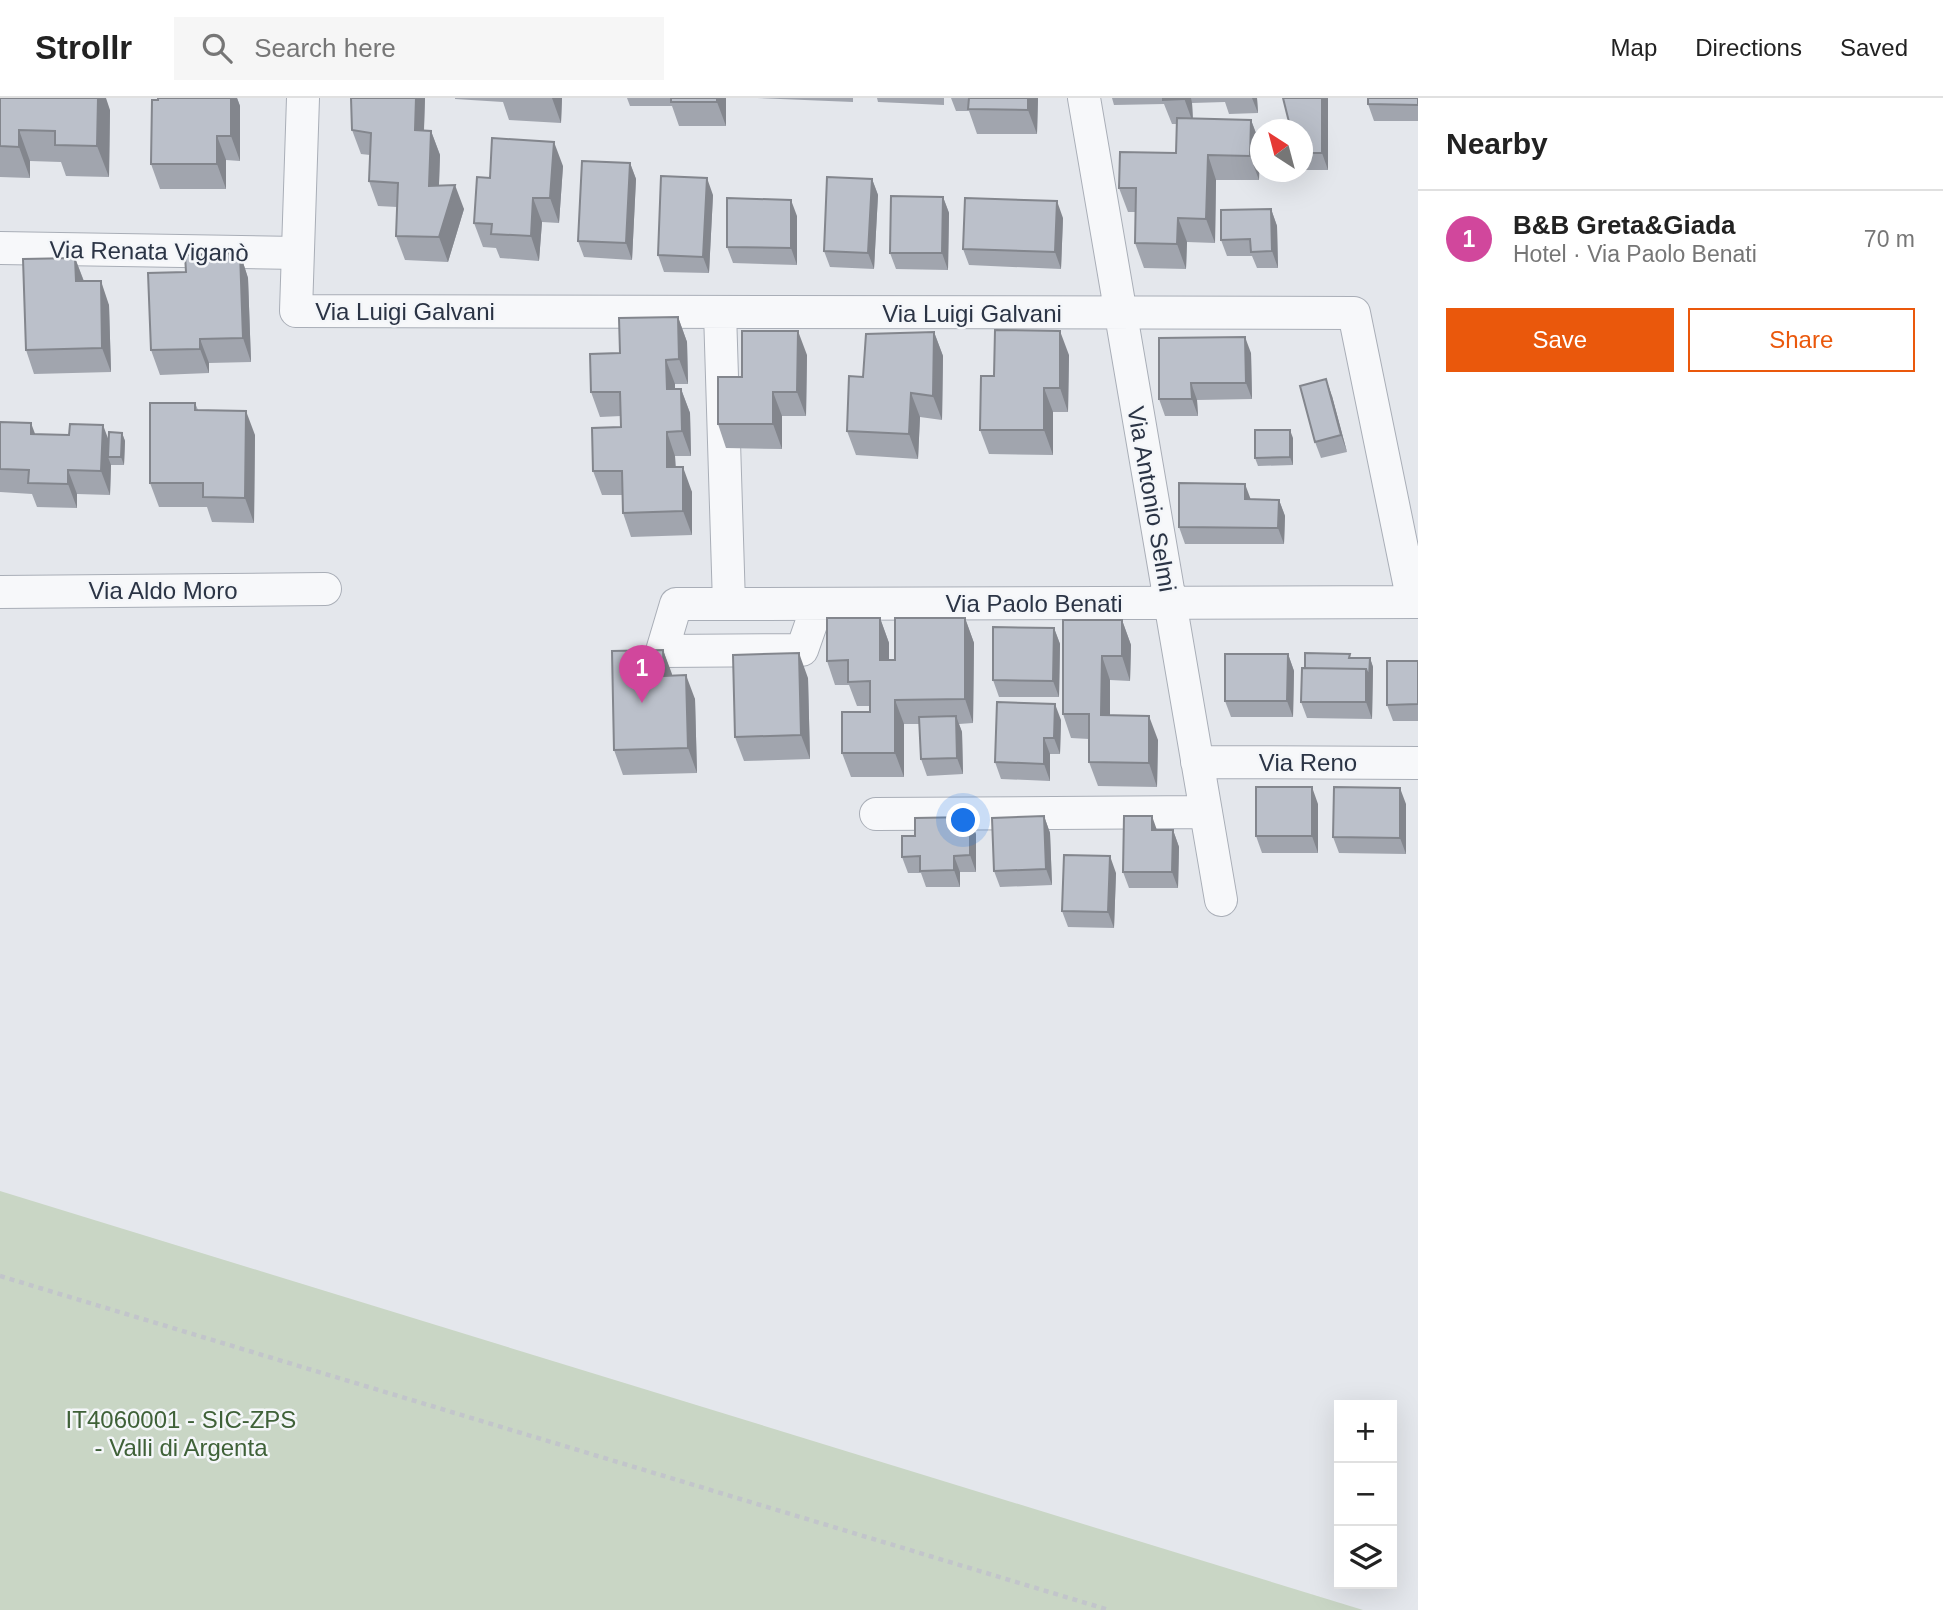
<!DOCTYPE html>
<meta charset="utf-8">
<style>
:root{--surface:#fff;--page:#f6f6f6;--text:#222;--muted:#767676;--line:#e0e0e0;--accent:#ea580c}
body{margin:0;font-family:Helvetica,sans-serif;background:var(--page);color:var(--text)}
.controls{position:absolute;right:21px;bottom:21px;display:grid;overflow:hidden;border-radius:0px;box-shadow:0 7px 28px #0002}
.controls button{width:63px;height:63px;display:grid;place-items:center;padding:0;border:0;border-bottom:2px solid var(--line);background:var(--surface);color:var(--text);font:35px sans-serif}
.compass{position:absolute;left:1250px;top:21px;width:63px;height:63px;border-radius:50%;background:var(--surface);box-shadow:0 7px 28px #0002;rotate:324deg}
.you{position:absolute;left:964px;top:723px;width:24px;height:24px;margin:-18px;border:5px solid #fff;border-radius:50%;background:#1a73e8;box-shadow:0 0 0 10px #1a73e833}
.badge{display:grid;place-items:center;width:46px;height:46px;border-radius:50%;background:var(--accent);color:#fff;font-size:23px;font-weight:700}
.pin{position:absolute;translate:-50% -58px;filter:drop-shadow(0 2px 4px #0008)}
.pin::after{content:'';position:absolute;top:37px;width:24px;height:21px;background:inherit;clip-path:polygon(0 0,100% 0,50% 100%)}
.list{margin:0;padding:0;list-style:none}
h2{display:flex;justify-content:space-between;align-items:center;height:91px;margin:0;padding:0 28px;font-size:30px}
h2 small{font-size:23px;font-weight:400;color:var(--muted)}
.list li{display:grid;grid-template-columns:46px 1fr auto;gap:21px;align-items:center;box-sizing:border-box;height:98px;padding:0 28px;border-top:2px solid var(--line)}
.list b{display:block;font-size:26px;white-space:nowrap}
.list p{margin:0;font-size:23px;white-space:nowrap;color:var(--muted)}
.list em{font-size:23px;font-style:normal;color:var(--muted)}
.actions{display:flex;gap:14px;padding:21px 28px}
.actions a{flex:1;padding:16px 0;border:2px solid var(--accent);border-radius:0px;text-align:center;font-size:24px;color:var(--accent)}
.actions .main{background:var(--accent);color:#fff}
.icon{flex:none;width:38px;height:38px;fill:none;stroke:currentColor;stroke-width:2;stroke-linecap:round;stroke-linejoin:round}
.map{position:relative;flex:none;width:1418px;height:1512px;overflow:hidden}
header{display:flex;align-items:center;gap:42px;box-sizing:border-box;height:98px;padding:0 35px;background:var(--surface);border-bottom:2px solid var(--line)}
header strong{font-size:33px}
nav{display:flex;gap:38px;margin-inline-start:auto;font-size:24px}
.search{width:490px;height:63px;background:var(--page);display:flex;align-items:center;gap:18px;box-sizing:border-box;padding:0 24px;border-radius:0px;color:var(--muted);font-size:26px}
main{display:flex}
aside{flex:1;background:var(--surface)}
.map>svg:first-child{display:block}
.green{fill:#c9d6c5}
.lines{fill:none;stroke-linecap:round;stroke-linejoin:round}
.street-casing{stroke:#a9aeb7;stroke-width:34}
.path{stroke:#c2c5cb;stroke-width:4.5;stroke-dasharray:5 5;stroke-linecap:butt}
.street{stroke:#f7f8fa;stroke-width:32}
.wall{fill:#a1a5ae}
.shaded-wall{fill:#83868d}
.building{fill:#bbc0ca;stroke:#83868d;stroke-width:2}
.labels{text-anchor:middle;dominant-baseline:central;stroke-width:5;stroke-linejoin:round;paint-order:stroke}
.street-label{font-size:24px;fill:#2b3445;stroke:#f4f6f9}
.park-label{font-size:24px;fill:#3f6138;stroke:#f4f6f9}
</style>
<header>
<strong>Strollr</strong>
<div class="search"><svg class="icon" aria-label="search" viewBox="0 0 24 24"><circle cx="10" cy="10" r="6"/><path d="M15 15l6 6"/></svg>Search here</div>
<nav><a>Map</a><a>Directions</a><a>Saved</a></nav>
</header>
<main>
<div class="map">
<svg width="1418" height="1512" viewBox="0 0 1418 1512">
<rect width="100%" height="100%" fill="#e4e7ec"/>
<path class="green" d="M0,1093L1363,1512H0Z"/>
<g class="lines">
<g class="street-casing">
<path id="street" d="M303,0L296,213L1354,215L1413,504
M1084,0L1221,802
M0,150L297,155
M720,214L729,506
M0,494L325,491
M818,506L802,552L662,553L676,506H729L1418,504
M1197,664L1418,665
M876,716L1206,714"/>
</g>
<path class="path" d="M0,1178L1109,1512"/>
<use href="#street" class="street"/>
</g>
<path class="wall" d="M0,0L110,12L109,79L66,78L61,64L30,63V80L0,79Z
M158,0H237L240,8V63L226,62V91H160L151,66Z
M351,0H425L424,33H431L440,57L439,87L464,111L448,164L405,162L396,138L397,109L378,108L369,83L370,57L361,56L352,32Z
M455,0H562L561,25L509,22L503,4L455,1Z
M627,0H726V28H679L672,8H630Z
M757,0H853V4Z
M877,0H944V7L878,4Z
M951,0H1038L1037,36H977L969,13H956Z
M1112,0H1257L1258,15L1229,16L1225,4L1192,5L1193,21L1251,22L1260,46L1259,82H1216L1215,145L1187,144L1186,171L1144,170L1135,145L1136,114H1128L1119,90L1176,55V26H1172L1164,6L1114,7Z
M1283,0H1328V72H1304L1303,69V32Z
M1418,0V23H1374L1368,6Z
M630,65L636,81L632,162L584,159L578,143Z
M563,68L559,125L542,124L539,163L500,160L496,150L483,149L474,125L490,80Z
M872,81L878,97L874,171L830,169L824,153Z
M713,97L709,175L664,174L658,157Z
M943,99L949,115L948,172L896,171L890,155Z
M1271,111L1277,128L1278,170H1257L1252,158H1227L1221,142Z
M797,118V167L733,165L727,149Z
M1063,120L1061,171L969,167L963,151Z
M240,155L248,180L251,264L209,265V275L160,277L151,252Z
M75,160L84,183L109,207L111,274L34,276L26,252Z
M678,219L687,244L688,286H675V291H681L690,315L691,358H675L676,369L692,394V437L631,439L623,415L622,397H602L593,373L621,329V318L600,319L591,294Z
M934,234L943,258L942,322L920,319L918,361L856,357L847,333L863,279Z
M1251,255L1252,301L1197,302L1198,318H1165L1159,301Z
M807,257L806,318H782V351L726,350L718,326L742,279Z
M1069,257L1068,314H1053V357L989,356L980,332L994,278Z
M1332,298L1347,354L1321,360L1315,344Z
M195,305L198,312L255,337L254,425L212,424L207,409H159L150,385Z
M0,324L35,336L109,343L122,335L125,343L124,367H111L110,397L77,396V410L37,409L32,396L0,394Z
M1293,340V367L1258,368L1255,360Z
M1279,402L1285,418L1284,446H1185L1179,429Z
M880,520L889,545V562H895L965,520L974,545L973,625L959,626L962,634L963,676L927,678L921,661L920,626H904V679H851L842,655L870,614V608H857L849,587H835L827,563Z
M1122,522L1131,547L1130,583L1110,582V617L1158,642L1157,689L1098,688L1089,664V641L1071,640L1063,616Z
M1054,530L1060,546L1059,599H999L993,582Z
M663,552L672,578L695,601L697,675L623,677L614,652Z
M1288,556L1294,573L1293,619H1231L1225,603Z
M1351,560H1370L1373,569L1372,621L1307,620L1301,604L1305,570Z
M1418,563V623H1393L1387,607Z
M808,580L810,661L744,663L735,639Z
M1061,622L1060,656H1050V683L1001,681L995,664Z
M1318,706V755H1262L1256,738Z
M1406,706V756L1339,755L1333,739Z
M1044,718L1050,735L1052,787L1000,789L994,773Z
M1173,732L1179,749L1178,790H1129L1123,774Z
M976,736V774H960V789H926L921,775H908L902,759Z
M1116,775L1114,830L1068,829L1062,813Z"/>
<path class="shaded-wall" d="M98,0H106L110,12L109,79L97,48Z
M231,0H237L240,8V63L231,38Z
M416,0H425L423,56L415,32Z
M552,0H562L561,25Z
M717,0H726V28L717,4Z
M1028,0H1038L1037,36L1028,12Z
M1184,0H1191L1192,5L1193,25Z
M1252,0H1257L1258,15Z
M1322,0H1328V72L1322,55Z
M1251,22L1260,46L1259,82L1250,58Z
M19,32L30,63V80L19,49Z
M431,33L440,57L438,112L429,88Z
M217,38L226,62V91L217,66Z
M554,44L563,68L559,125L550,100Z
M1208,57L1216,82L1215,145L1206,121Z
M630,65L636,81L632,162L626,145Z
M707,80L713,97L709,175L703,159Z
M872,81L878,97L874,171L868,155Z
M455,87L464,111L448,164L439,139Z
M943,99L949,115L948,172L942,155Z
M533,100L542,124L539,163L531,138Z
M791,102L797,118V167L791,150Z
M1057,103L1063,120L1061,171L1055,154Z
M1271,111L1277,128L1278,170L1272,153Z
M1178,120L1187,144L1186,171L1177,146Z
M240,155L248,180L251,264L243,240Z
M75,160L84,184L76,183Z
M101,183L109,207L111,274L102,250Z
M678,219L687,244L688,286L679,261Z
M798,233L807,257L806,318L797,294Z
M1060,233L1069,257L1068,314L1060,290Z
M934,234L943,258L942,322L933,298Z
M1245,239L1251,255L1252,301L1246,285Z
M200,241L209,265V275L200,251Z
M666,262L675,286V315L667,291Z
M1326,281L1332,298L1347,354L1341,337Z
M1191,285L1197,302L1198,318L1192,301Z
M1044,290L1053,314V357L1044,332Z
M681,291L690,315L691,358L682,333Z
M773,294L782,318V351L773,326Z
M911,295L920,319L918,361L909,336Z
M246,313L255,337L254,425L245,400Z
M31,325L40,349L31,336Z
M103,327L112,351L108,359L111,367L110,397L101,373Z
M1290,332L1293,340V367L1290,359Z
M667,334L675,358L676,394L667,369Z
M122,335L125,343L124,367L121,359Z
M683,369L692,394V437L683,413Z
M68,372L77,396V410L68,386Z
M1245,386L1251,402L1245,401Z
M1279,402L1285,418L1284,446L1278,430Z
M880,520L889,545V586L880,562Z
M965,520L974,545L973,625L965,601Z
M1122,522L1131,547L1130,583L1122,558Z
M1054,530L1060,546L1059,599L1053,583Z
M663,552L672,576L673,602L664,578Z
M799,555L808,580L810,661L801,637Z
M1288,556L1294,573L1293,619L1287,603Z
M1102,558L1110,582V641L1101,617Z
M1370,560L1373,569L1372,621L1366,604V571Z
M686,577L695,601L697,675L688,650Z
M895,602L904,626V679L895,655Z
M1055,606L1061,622L1060,656L1054,640Z
M956,618L962,634L963,676L957,660Z
M1149,618L1158,642L1157,689L1149,665Z
M1044,640L1050,656V683L1044,666Z
M1312,689L1318,706V755L1312,738Z
M1400,690L1406,706V756L1400,740Z
M1044,718L1050,735L1052,787L1046,771Z
M1152,718L1158,735L1152,732Z
M970,719L976,736V774L970,757Z
M1173,732L1179,749L1178,790L1172,774Z
M954,758L960,774V789L954,772Z
M1110,758L1116,775L1114,830L1108,814Z"/>
<path class="building" d="M0,0H98L97,48L55,47V33L19,32V49L0,48Z
M158,0H231V38H217V66H151L152,2H158Z
M351,0H416L415,32L431,33L429,88L455,87L439,139L396,138L398,85L369,83L371,35L352,32Z
M671,0H717V4H671Z
M969,0H1028V12L968,11Z
M1163,0H1184V1L1163,2Z
M1283,0H1322V55H1303V32H1291Z
M1368,0H1418V7L1368,6Z
M1177,20L1251,22L1250,58L1208,57L1206,121L1178,120L1177,146L1135,145L1136,90H1119L1120,54L1176,55Z
M492,40L554,44L550,100H533L531,138L491,136L492,126L474,125L477,79L490,80Z
M582,63L630,65L626,145L578,143Z
M661,78L707,80L703,159L658,157Z
M827,79L872,81L868,155L824,153Z
M891,98L943,99L942,155H890Z
M727,100L791,102V150L727,149Z
M965,100L1057,103L1055,154L963,151Z
M1271,111L1272,153L1251,154L1250,141L1221,142V112Z
M240,155L243,240L200,241V251L151,252L148,175L186,174L185,157Z
M75,160L76,183H101L102,250L26,252L23,161Z
M678,219L679,261L666,262L667,291H681L682,333L667,334V369H683V413L623,415L622,373H593L592,330L621,329L620,294H591L590,256L620,255L619,220Z
M995,232L1060,233V290H1044V332H980L981,278H994Z
M742,233H798L797,294H773V326H718V279H742Z
M934,234L933,298L911,295L909,336L847,333L849,278L863,279L866,236Z
M1245,239L1246,285H1191L1192,301H1159V240Z
M1326,281L1341,337L1315,344L1300,288Z
M150,305H195V312L246,313L245,400L203,399V385H150Z
M0,324L31,325V336L69,337L70,326L103,327L101,373L68,372V386L28,385L29,372L0,371Z
M1255,332H1290V359L1255,360Z
M109,334L122,335L121,359H108Z
M1179,385L1245,386V401L1279,402L1278,430L1179,429Z
M827,520H880V562H895V520H965V601L895,602V655H842V614H870V583L848,584V562L827,563Z
M1063,522H1122V558H1102L1101,617L1149,618V665L1089,664V616H1063Z
M993,529L1054,530L1053,583L993,582Z
M663,552L664,578L686,577L688,650L614,652L612,553Z
M799,555L801,637L735,639L733,557Z
M1305,555L1350,556L1349,560H1370L1369,579L1366,571L1305,570Z
M1225,556H1288L1287,603H1225Z
M1387,563H1418V606L1387,607Z
M1302,570L1366,571V604H1301Z
M997,604L1055,606L1054,640H1044V666L995,664Z
M956,618L957,660L921,661L919,619Z
M1256,689H1312V738H1256Z
M1334,689L1400,690V740L1333,739Z
M1044,718L1046,771L994,773L992,720Z
M1124,718H1152V732H1173L1172,774H1123Z
M970,719V757L954,758V772L920,773V758L902,759V738H915V720Z
M1064,757L1110,758L1108,814L1062,813Z"/>
<g class="labels">
<g class="street-label">
<text transform="translate(149 153) rotate(1)">Via Renata Viganò</text>
<text x="405" y="213">Via Luigi Galvani</text>
<text x="972" y="215">Via Luigi Galvani</text>
<text transform="translate(1152 401) rotate(80)">Via Antonio Selmi</text>
<text x="163" y="492">Via Aldo Moro</text>
<text x="1034" y="505">Via Paolo Benati</text>
<text x="1308" y="664">Via Reno</text>
</g>
<g class="park-label">
<text x="181" y="1321">IT4060001 - SIC-ZPS<tspan x="181" dy="28">- Valli di Argenta</tspan></text>
</g>
</g>
</svg>
<div class="controls">
<button>+</button>
<button>−</button>
<button><svg class="icon" aria-label="layers" viewBox="0 0 24 24"><path d="M12 4l9 5-9 5-9-5zM3 14l9 5 9-5"/></svg></button>
</div>
<svg class="compass" viewBox="-18 -18 36 36"><path d="M0-13l5 13h-10z" fill="#e53935"/><path d="M0 13l5-13h-10z" fill="#767676"/></svg>
<div class="you"></div>
<div class="pin badge" style="left:642px;top:605px;background:#d1479c">1</div>
</div>
<aside>
<h2>Nearby<small></small></h2>
<ul class="list">
<li><span class="badge" style="background:#d1479c">1</span><div><b>B&amp;B Greta&amp;Giada</b><p>Hotel · Via Paolo Benati</p></div><em>70 m</em></li>
</ul>
<div class="actions"><a class="main">Save</a><a>Share</a></div>
</aside>
</main>
